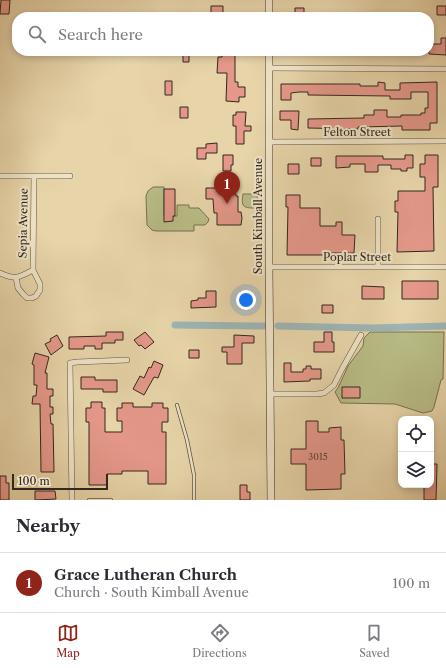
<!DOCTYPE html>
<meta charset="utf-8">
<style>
:root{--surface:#fff;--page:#f2f2f3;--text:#2b2b33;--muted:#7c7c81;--line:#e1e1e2;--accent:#8f2418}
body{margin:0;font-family:"Libre Caslon Text",serif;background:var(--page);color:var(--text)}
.controls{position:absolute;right:12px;bottom:12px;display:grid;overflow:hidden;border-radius:8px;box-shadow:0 2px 6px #0003}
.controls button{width:36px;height:36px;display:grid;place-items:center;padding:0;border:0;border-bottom:1px solid var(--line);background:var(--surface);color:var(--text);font:20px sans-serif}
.scale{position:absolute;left:12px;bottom:10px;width:96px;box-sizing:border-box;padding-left:4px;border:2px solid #32281d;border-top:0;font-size:11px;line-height:14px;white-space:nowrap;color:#32281d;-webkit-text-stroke:3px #efe3c7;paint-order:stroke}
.you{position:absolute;left:246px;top:300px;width:14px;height:14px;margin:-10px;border:3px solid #fff;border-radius:50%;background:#1a73e8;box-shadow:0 0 0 6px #1a73e833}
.badge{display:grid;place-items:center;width:26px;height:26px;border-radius:50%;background:var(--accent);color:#fff;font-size:13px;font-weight:700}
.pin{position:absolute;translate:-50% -33px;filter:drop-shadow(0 1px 2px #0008)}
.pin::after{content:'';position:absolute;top:21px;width:14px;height:12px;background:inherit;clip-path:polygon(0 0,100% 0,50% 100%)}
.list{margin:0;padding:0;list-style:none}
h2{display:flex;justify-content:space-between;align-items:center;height:52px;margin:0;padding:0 16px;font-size:17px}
h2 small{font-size:13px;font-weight:400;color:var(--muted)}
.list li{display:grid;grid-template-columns:26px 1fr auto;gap:12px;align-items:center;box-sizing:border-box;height:60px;padding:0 16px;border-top:1px solid var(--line)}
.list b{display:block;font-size:15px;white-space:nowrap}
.list p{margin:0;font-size:13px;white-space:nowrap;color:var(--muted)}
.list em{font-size:13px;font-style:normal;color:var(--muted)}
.icon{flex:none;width:22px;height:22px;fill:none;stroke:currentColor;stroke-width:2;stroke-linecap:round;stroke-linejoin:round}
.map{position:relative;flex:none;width:446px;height:500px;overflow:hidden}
.search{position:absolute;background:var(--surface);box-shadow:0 2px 6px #0003;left:12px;right:12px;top:12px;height:44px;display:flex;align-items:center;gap:10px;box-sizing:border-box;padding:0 14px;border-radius:16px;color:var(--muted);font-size:15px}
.sheet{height:112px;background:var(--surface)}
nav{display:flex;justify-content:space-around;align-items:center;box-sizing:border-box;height:56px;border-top:1px solid var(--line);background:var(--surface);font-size:11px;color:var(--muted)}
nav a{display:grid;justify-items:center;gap:2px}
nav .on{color:var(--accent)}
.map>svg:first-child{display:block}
.green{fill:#b8bc86;stroke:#757252}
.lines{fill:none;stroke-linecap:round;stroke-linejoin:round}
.canal{stroke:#9db5b5;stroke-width:7}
.building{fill:#e5988a;stroke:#32281d}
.lane-casing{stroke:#5f5340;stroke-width:4}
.street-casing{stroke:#5f5340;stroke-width:6}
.secondary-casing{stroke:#32281d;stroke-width:8}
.lane{stroke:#efe3c7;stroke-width:2.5}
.street{stroke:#efe3c7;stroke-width:5}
.secondary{stroke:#efe3c7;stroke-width:7}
.labels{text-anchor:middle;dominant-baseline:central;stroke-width:4;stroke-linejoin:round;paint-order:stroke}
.number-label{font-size:9px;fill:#5f4438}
.street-label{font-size:11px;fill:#32281d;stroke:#efe3c7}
</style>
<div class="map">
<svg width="446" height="500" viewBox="0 0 446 500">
<rect width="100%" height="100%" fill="#e7d4a9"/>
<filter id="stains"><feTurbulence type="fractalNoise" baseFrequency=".005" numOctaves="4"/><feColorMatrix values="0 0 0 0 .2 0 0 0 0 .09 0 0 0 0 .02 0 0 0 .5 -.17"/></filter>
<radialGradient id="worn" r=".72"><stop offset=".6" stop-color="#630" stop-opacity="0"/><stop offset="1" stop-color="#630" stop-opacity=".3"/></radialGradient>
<path class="green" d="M153,187H164V216H177V205H189V208H199L209,219L208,222L205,225H194V231H156L152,230L147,225L146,196L148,191Z
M243,194H254L257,196L258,204L255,208C243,208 241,207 243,194Z
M370,332H444L443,379L441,380L434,407L432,411L423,413L395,404L341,403L335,392L338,388L348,366L363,346L364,338Z"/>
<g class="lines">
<path class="canal" d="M175,325L264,326
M278,326L372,328L446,326"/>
</g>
<path class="building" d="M1,0H10L9,14H0Z
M211,6H223V16H211Z
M437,6H446V15H437Z
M295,8H304V17H295Z
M441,38H446V55L429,54V44H441Z
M222,51H235V82H238V87H245V97H239V102L226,101L227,73H217L218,57H222Z
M183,52H189V62H183Z
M165,81H172V95H165Z
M378,82L385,83V90H400V83L437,82V123H430V130H402V126L358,127V129L308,128V119L364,118V115H374V110H387V117H401V115H421V113H425V108H428V92H411V99H390V96L308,95V92H299L291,93V100H281V84H360V86H378Z
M180,107H188V118H180Z
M280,111H299L298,130L291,129V120H280Z
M236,112H246L245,126H251V131H244V144H236V126H233V115H236Z
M217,143V153H206V159H197V148H206V144Z
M223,155H233V165H231V171H223Z
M405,155H413V168H407V171H401V169H391V165H378V172H365V164H350V167L336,168V156H383V159H405Z
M425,155H438V187H433L434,251L397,252L398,212H395V201H398V191H425V177H420V164H425Z
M311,158H321V166H311Z
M288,164H299V174H288Z
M206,188H235L236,196H238V212H241L242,218L241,225H217V213H214L213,199H206Z
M164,189H175V216H173V221L164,222Z
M286,195H300V208H320V226H336V222H342V235H355L354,253H331V255H287L288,207H286Z
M402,281H438V299H402Z
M362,286L384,287V299H362Z
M206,291H216V307L191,308V301L198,300V298H206Z
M322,305H333V313H322Z
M106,332H123V340H115V343H102V349H95V346H84V349H69V337L106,336Z
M145,332L154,342L145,349L141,345L139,346L134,340Z
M324,332H332V342H334V352H314V342H324Z
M57,335L63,346L51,355L45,344L51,341L50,339Z
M234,335L254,336V343H242V364H227V352H222V347H234Z
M189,350H199V358H189Z
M35,353L49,357L45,373H47V389H53V396H50V407H53V414H50L51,424H53L54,472H41L40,404H32L33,396H36L37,385H34V365L32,364Z
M154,361L163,365L158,378L154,377L144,395L133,389L140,376L144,378L149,367L151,368Z
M284,363H291V372H303V369H306V366H311V369H321V379H310V381L284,382Z
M81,377H95V380H117V392H103V389H81Z
M342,387H360V398H342Z
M91,402H102V408H105V432H122V421H117V408H122V403H133V407H152V403H163V408H168V422H162V432H166V484H148V471H122V474H107V485H89V422H86V408H91Z
M306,421H318V432H329V428L341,427V440H344L345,474H341V489L306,490V464H291V449H306Z
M431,464H437L436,500H424V485H431Z
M0,476H6V483H9V500H0Z
M240,485H247V492H250V500H240Z
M35,491H55L56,499L35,500Z"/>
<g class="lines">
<g class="lane-casing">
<path id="lane" d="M177,405L187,440L194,475V500
M89,500H111"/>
</g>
<g class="street-casing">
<path id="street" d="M269,68L446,69
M269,142L446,141
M0,176H70
M378,219V267
M269,267H446
M0,273C15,280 18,278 33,270
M16,277L18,288L23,294L27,298H32L36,296L40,290V284L33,270L34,176
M270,394H317L324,393L334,385L342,369L361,335
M72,500L70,363L77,362L127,360"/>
</g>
<g class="secondary-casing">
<path id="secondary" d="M269,17V0
M269,51V267L271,500"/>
</g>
<use href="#lane" class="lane"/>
<use href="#street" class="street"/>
<use href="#secondary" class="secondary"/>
</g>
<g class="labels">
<g class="number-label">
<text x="318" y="456">3015</text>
</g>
<g class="street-label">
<text x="357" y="132">Felton Street</text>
<text transform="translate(258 216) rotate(-90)">South Kimball Avenue</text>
<text transform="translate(23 223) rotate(-89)">Sepia Avenue</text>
<text x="357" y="257">Poplar Street</text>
</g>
</g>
<rect width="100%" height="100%" filter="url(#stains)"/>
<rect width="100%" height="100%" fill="url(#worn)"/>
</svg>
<div class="controls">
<button><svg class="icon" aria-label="locate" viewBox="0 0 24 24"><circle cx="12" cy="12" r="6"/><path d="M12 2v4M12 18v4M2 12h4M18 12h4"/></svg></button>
<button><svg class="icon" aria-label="layers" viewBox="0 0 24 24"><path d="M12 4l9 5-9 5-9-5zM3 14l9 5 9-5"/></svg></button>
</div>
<div class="scale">100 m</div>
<div class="you"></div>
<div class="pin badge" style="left:227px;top:204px">1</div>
<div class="search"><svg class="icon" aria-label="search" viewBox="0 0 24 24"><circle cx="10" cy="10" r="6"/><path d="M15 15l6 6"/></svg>Search here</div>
</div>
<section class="sheet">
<h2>Nearby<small></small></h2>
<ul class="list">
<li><span class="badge">1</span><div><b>Grace Lutheran Church</b><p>Church · South Kimball Avenue</p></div><em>100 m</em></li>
</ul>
</section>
<nav>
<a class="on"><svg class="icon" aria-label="map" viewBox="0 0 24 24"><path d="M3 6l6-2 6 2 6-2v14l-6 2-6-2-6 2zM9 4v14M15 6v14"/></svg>Map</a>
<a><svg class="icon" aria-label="directions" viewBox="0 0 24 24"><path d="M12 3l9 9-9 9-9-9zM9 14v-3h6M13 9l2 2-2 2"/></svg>Directions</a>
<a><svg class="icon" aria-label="saved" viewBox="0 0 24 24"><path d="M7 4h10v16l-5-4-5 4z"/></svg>Saved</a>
</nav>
